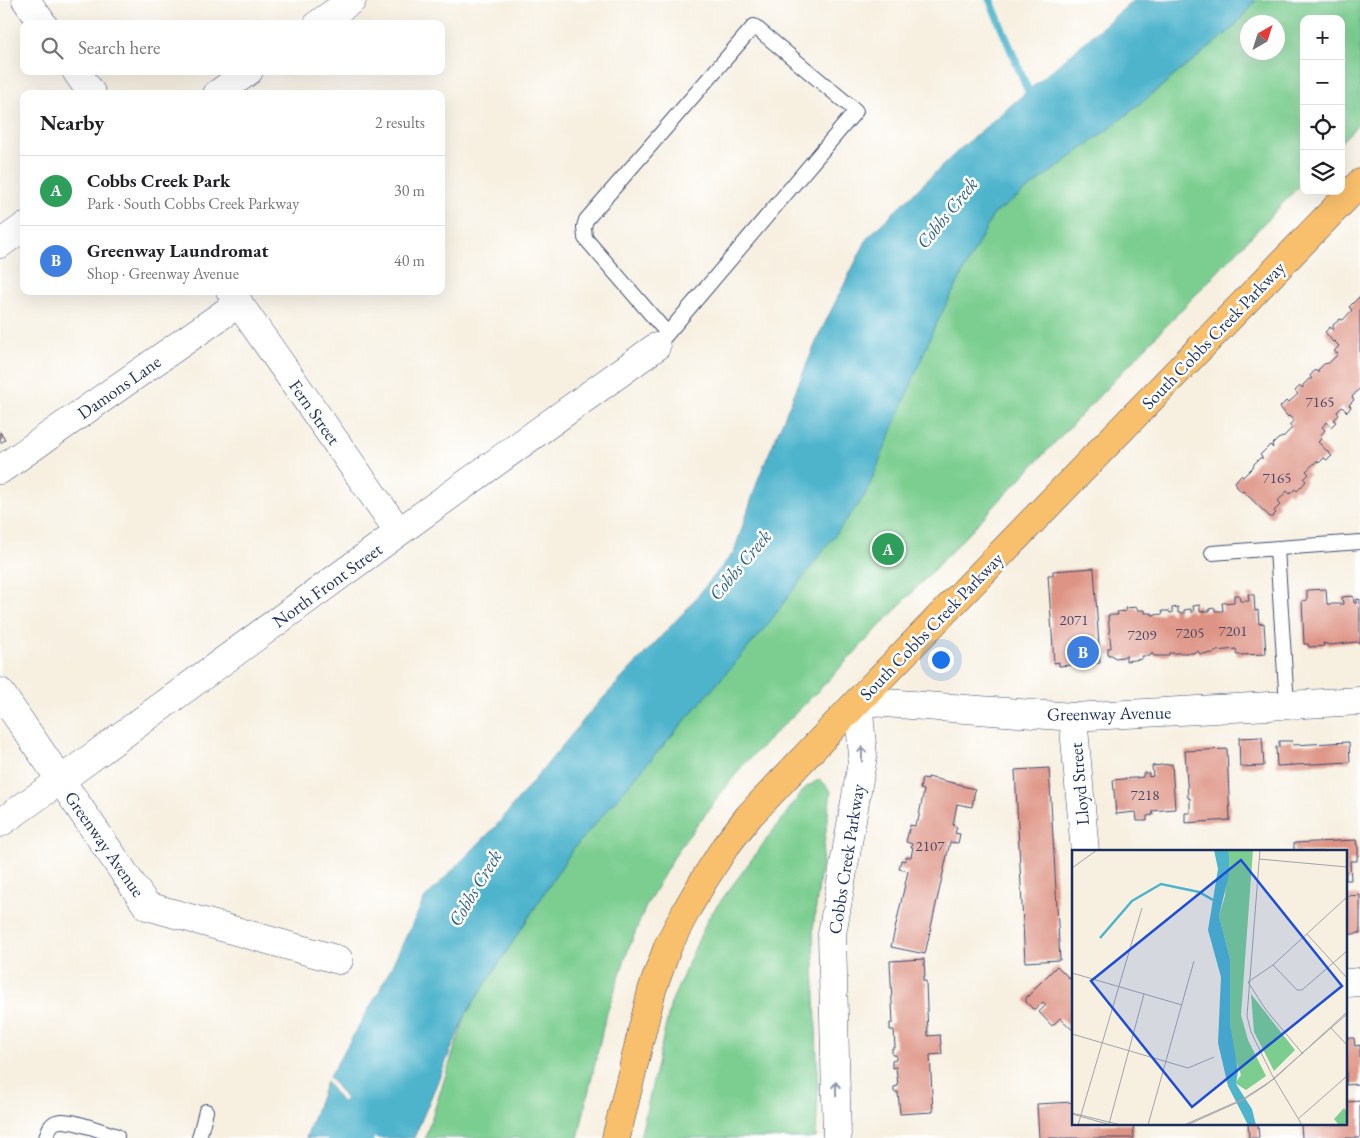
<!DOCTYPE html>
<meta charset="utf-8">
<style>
:root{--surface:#fff;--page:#f2f2f2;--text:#202124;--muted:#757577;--line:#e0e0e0;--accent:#d1495b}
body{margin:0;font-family:"EB Garamond",serif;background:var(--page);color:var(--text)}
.controls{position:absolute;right:15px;top:15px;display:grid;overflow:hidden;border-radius:10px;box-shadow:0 5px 20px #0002}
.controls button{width:45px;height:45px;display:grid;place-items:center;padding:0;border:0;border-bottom:1px solid var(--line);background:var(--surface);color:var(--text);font:25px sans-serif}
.compass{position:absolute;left:1240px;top:15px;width:45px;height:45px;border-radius:50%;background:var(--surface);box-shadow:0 5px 20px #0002;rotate:39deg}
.you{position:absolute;left:940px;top:659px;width:18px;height:18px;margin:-12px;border:4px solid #fff;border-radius:50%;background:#1a73e8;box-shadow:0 0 0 8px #1a73e833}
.badge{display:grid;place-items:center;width:32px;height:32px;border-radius:50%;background:var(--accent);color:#fff;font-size:16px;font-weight:700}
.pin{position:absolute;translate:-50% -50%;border:2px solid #fff;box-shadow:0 1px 5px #0006}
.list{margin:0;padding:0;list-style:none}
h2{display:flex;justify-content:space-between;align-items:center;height:65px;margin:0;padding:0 20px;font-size:21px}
h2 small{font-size:16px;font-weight:400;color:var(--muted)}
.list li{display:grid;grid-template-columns:32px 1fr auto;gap:15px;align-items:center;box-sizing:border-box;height:70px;padding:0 20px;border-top:1px solid var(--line)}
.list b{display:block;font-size:19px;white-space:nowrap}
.list p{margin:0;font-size:16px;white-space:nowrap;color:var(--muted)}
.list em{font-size:16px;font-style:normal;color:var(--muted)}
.icon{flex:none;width:28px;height:28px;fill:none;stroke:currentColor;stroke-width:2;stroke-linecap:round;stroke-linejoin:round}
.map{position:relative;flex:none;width:1360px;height:1138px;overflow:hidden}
.search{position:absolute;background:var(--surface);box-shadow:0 5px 20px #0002;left:20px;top:20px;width:425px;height:55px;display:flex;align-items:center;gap:12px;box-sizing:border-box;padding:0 18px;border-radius:10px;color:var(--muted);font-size:19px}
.panel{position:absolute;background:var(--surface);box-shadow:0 5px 20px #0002;left:20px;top:90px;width:425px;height:205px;border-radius:10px}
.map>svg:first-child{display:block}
.green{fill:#7bce90;stroke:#4b7e77;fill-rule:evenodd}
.water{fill:#4db4cc;stroke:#347295}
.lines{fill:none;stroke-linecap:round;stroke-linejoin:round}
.stream{stroke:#4db4cc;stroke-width:8}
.river{stroke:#4db4cc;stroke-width:46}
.building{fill:#de9485}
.service-casing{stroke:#3c4c72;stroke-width:16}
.minor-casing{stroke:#3c4c72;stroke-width:29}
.primary-casing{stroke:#3c4c72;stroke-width:29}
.service{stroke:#fff;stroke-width:14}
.minor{stroke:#fff;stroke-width:28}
.primary{stroke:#f8bf6c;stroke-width:28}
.oneway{stroke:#8d97ae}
.labels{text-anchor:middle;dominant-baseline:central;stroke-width:5;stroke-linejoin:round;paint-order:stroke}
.number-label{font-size:15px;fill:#4c4868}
.street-label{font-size:18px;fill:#1b2f5e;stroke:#fff}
.water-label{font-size:19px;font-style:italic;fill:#2c5e84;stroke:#fff}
.inset-river{fill:none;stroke:#4db4cc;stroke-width:2.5}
.inset-road{fill:none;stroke:#9fa3ad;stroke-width:1}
.view{fill:#1d4ed8;fill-opacity:0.15;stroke:#1d4ed8;stroke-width:2.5}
.inset-edge{fill:none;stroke:#1b2f5e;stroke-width:2.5}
</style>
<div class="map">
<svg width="1360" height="1138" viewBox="0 0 1360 1138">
<rect width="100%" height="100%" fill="#fff"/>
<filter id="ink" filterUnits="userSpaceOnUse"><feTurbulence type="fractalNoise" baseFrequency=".02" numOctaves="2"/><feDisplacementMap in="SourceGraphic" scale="10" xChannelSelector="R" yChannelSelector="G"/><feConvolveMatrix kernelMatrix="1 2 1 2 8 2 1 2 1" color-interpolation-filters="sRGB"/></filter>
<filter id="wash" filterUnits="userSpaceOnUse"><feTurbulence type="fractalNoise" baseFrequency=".0096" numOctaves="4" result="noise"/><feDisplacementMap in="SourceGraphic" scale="20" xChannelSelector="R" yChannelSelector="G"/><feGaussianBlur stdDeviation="1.12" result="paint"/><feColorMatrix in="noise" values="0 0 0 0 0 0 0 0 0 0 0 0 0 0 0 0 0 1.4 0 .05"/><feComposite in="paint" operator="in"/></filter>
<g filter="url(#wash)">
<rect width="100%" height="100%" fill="#f7f0e1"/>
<path class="green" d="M1256,0H1360V122L1341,142V19H1304V181L820,689L742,766L678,850L646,906L628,950L605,1019L578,1138H425L466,1014L573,849L761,633L934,328L993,215L1114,125L1234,27ZM1248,22H1278V52H1248Z
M820,779L831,791L813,930L818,1091L816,1138H640L671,1003L708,918L805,788Z"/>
<path class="water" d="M1134,0H1256L1234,27L1114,125L993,215L934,328L866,494L761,633L573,849L466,1014L414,1138H376L329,1077L380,990L425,898L497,825L592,710L686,610L734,552L759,477L820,333L868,237L960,149Z
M326,1082L370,1138H306Z"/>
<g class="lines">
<path class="stream" d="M990,0L1032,100"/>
<path class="river" d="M350,1138L356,1120L387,1090L397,1067"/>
</g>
<g id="blocks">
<path class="building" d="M1360,296V388L1352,397L1354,400L1349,405L1351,407L1347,412L1342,407L1337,412L1339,415L1334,420L1336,422L1331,427L1327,422L1322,427L1325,430L1320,436L1322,438L1318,442L1332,456L1327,460L1324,458L1319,463L1317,461L1306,471L1309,474L1304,479L1306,481L1302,486L1297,491L1295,489L1290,494L1287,491L1277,502L1280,505L1274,511L1276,513L1271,518L1243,491L1242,492L1236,486L1237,485L1235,482L1241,475L1243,477L1253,467L1254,464L1260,458H1263L1260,455L1270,445L1273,448L1272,445L1278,439L1283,437L1292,428L1289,425L1294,421L1289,416L1288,417L1280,407L1286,401L1288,403L1298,394L1295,391L1300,386L1303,388V385L1309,379H1312L1310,376L1315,370L1318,373V370L1324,364L1329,363L1338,354L1334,351L1339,346L1334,341L1333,342L1325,332L1330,327L1333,330V325L1340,319L1343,320L1352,310L1349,307Z
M0,432L5,440L0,443Z
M1094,568L1100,663L1059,666V662L1054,663L1048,575H1053V571Z
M1326,589L1327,604H1343L1342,597L1353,596L1354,603H1356V600L1360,599V644L1357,642L1330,645L1323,643L1324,646L1309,647L1308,644H1304L1302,601L1307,600V590Z
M1248,594L1254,595L1255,611L1258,610L1259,624L1264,623L1266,654L1237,655L1236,649L1216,651L1214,653L1200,654L1198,651L1194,652V653H1169L1168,656H1154L1152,653L1150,656H1142V659L1126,661V655L1123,657L1115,658L1112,655H1108V648H1111L1108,615H1118L1117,612L1126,611L1125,608L1137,607V610H1145V613H1152V615L1163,614L1162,611H1169L1170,613H1172V608L1178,607V613H1184V610L1191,609V612H1194L1193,606L1200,605V612L1210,611L1209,609L1215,608V611H1223L1222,603L1234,602V595H1239L1240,601H1249Z
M1262,737L1264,766L1240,767L1239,738Z
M1279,741H1292L1293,745L1349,742L1350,762L1277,766L1276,747H1279Z
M1227,749L1230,820L1185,823V813H1190V798H1188L1185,751Z
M1172,764L1175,809L1152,811L1153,815L1147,816V821H1137L1136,812L1116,814L1113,780L1143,777V773H1149V777L1153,776L1152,766Z
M1049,768L1060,960L1025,962L1015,770Z
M928,777L962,785V786L975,789L972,807L957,804L953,825L957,827L955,833L960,834L958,843L950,842L925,954L891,947L908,871L899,869L901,860L905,861L906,857H911L913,847H911L912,844L906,842L910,825L915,826L916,821H918L924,790L920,789L922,778L928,779Z
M1356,840L1357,846H1358V856H1357V861H1350L1351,880H1346V852H1294V843Z
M1360,895V933L1346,935V896Z
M924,959L925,977H923V981H926L928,1036L940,1035L942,1054L930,1055L933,1112L900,1114L898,1092H894V1087L898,1086L896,1067L892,1068V1061L896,1060V1055H892V1048H895L894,1030H890V1023H893L890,961Z
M1057,966L1074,983V1031L1060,1018L1052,1026L1039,1012L1046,1005L1043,1002L1036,1009H1033L1026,1002V998L1033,991V990Z
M1346,1038H1354L1355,1046L1360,1045V1084L1346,1085Z
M1360,1101V1138H1302L1301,1124H1346V1102Z
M1074,1102V1124H1133L1134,1138H1039L1037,1104Z
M1248,1124H1258L1259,1138H1249Z"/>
</g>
</g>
<g filter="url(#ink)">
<use href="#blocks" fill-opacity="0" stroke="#3c4c72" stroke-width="1"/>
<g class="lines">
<g class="service-casing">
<path id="service" d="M656,347L856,111L754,26L586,220L584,227L585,238L667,333
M1277,549L1287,705
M1212,553L1360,542
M46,1138C48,1132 49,1125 56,1122C67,1117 104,1132 117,1136
M199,1138L206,1111"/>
</g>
<g class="minor-casing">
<path id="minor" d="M26,0L43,24
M318,24L352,0
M76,71L92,94
M217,94L249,71
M0,244L24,227
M230,291L399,532
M0,470L239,303
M0,692L147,906L339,960
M1073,717L1085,852
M0,823L61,780L399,532L656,347
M1346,983L1360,982
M837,1138L832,934L863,756L858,701L1073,717L1360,701"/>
</g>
<g class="primary-casing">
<path id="primary" d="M616,1138L652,990L668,946L687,909L704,880L725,847L749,816L858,701L1360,183"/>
</g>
<use href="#service" class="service"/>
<use href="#minor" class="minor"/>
<use href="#primary" class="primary"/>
</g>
<defs><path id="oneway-shaft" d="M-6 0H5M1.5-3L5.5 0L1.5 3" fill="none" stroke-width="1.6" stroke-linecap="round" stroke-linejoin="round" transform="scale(1.25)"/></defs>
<g class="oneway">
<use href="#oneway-shaft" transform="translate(862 754) rotate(-89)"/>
<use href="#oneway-shaft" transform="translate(836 1089) rotate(-91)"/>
</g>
</g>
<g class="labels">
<g class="number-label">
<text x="1320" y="401">7165</text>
<text x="1277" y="477">7165</text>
<text x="1074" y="619">2071</text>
<text x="1233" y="630">7201</text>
<text x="1190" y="632">7205</text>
<text x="1142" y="634">7209</text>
<text x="1145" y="794">7218</text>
<text x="930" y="845">2107</text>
</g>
<g class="street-label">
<text transform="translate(1213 335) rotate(-46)">South Cobbs Creek Parkway</text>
<text transform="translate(119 387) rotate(-35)">Damons Lane</text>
<text transform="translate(315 412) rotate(55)">Fern Street</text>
<text transform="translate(327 585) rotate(-36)">North Front Street</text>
<text transform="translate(931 626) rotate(-46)">South Cobbs Creek Parkway</text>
<text transform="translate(1109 713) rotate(-1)">Greenway Avenue</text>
<text transform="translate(1079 784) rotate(-95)">Lloyd Street</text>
<text transform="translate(105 844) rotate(55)">Greenway Avenue</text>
<text transform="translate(846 859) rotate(-81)">Cobbs Creek Parkway</text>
</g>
<g class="water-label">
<text transform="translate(947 213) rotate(-51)">Cobbs Creek</text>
<text transform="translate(740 565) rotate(-50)">Cobbs Creek</text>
<text transform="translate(475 888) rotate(-59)">Cobbs Creek</text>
</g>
</g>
<g transform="translate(1072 850)">
<rect width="275" height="275" fill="#f7f0e1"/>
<path d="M156,0H181L169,165L176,190L194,226L174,240L163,233L169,225L161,202L158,174V109L147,66L153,46ZM179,144L223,200L202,221L182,182ZM272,258L275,262V275H267L262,269Z" fill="#7bce90"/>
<path d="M142,0H156L157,7V24L147,66L158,109V174L166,221L164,234L180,259L184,275H176L156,236L146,193L149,127L136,80L146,19Z" fill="#4db4cc"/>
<path class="inset-river" d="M28,88L60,51L89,34L127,42L141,50"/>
<path class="inset-road" d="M188,0L175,166L179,182L200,225L230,275M187,9L275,17M0,18L25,0M235,84L275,128M201,115L225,140H230L275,101M0,123L110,155M259,178L275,195M0,184L116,218L142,207M231,204L194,160L176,132L201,115L275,47M0,263L49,275M0,264L39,275M226,269L275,226M37,274L72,144M6,275L70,58M76,275L122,111M112,275L171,249L202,229L275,162M115,275L171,250L194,235L275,164"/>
<path class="view" d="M169,10L270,136L120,257L19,131Z"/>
<rect width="275" height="275" class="inset-edge"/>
</g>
</svg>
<div class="controls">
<button>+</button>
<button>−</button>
<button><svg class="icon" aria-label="locate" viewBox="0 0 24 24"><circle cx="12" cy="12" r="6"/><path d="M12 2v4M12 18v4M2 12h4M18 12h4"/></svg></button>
<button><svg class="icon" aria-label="layers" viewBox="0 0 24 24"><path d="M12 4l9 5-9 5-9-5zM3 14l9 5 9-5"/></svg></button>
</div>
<svg class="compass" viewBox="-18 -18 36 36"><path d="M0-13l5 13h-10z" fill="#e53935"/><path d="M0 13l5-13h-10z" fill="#757577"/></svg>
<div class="you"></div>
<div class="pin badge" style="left:888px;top:549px;background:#2e9e5b">A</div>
<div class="pin badge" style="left:1083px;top:652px;background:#3f7fe0">B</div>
<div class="search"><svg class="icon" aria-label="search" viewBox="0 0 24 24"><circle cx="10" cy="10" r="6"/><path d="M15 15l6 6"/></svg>Search here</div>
<section class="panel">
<h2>Nearby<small>2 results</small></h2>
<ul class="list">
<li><span class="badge" style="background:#2e9e5b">A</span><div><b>Cobbs Creek Park</b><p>Park · South Cobbs Creek Parkway</p></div><em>30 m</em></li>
<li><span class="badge" style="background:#3f7fe0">B</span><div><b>Greenway Laundromat</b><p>Shop · Greenway Avenue</p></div><em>40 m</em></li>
</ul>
</section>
</div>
